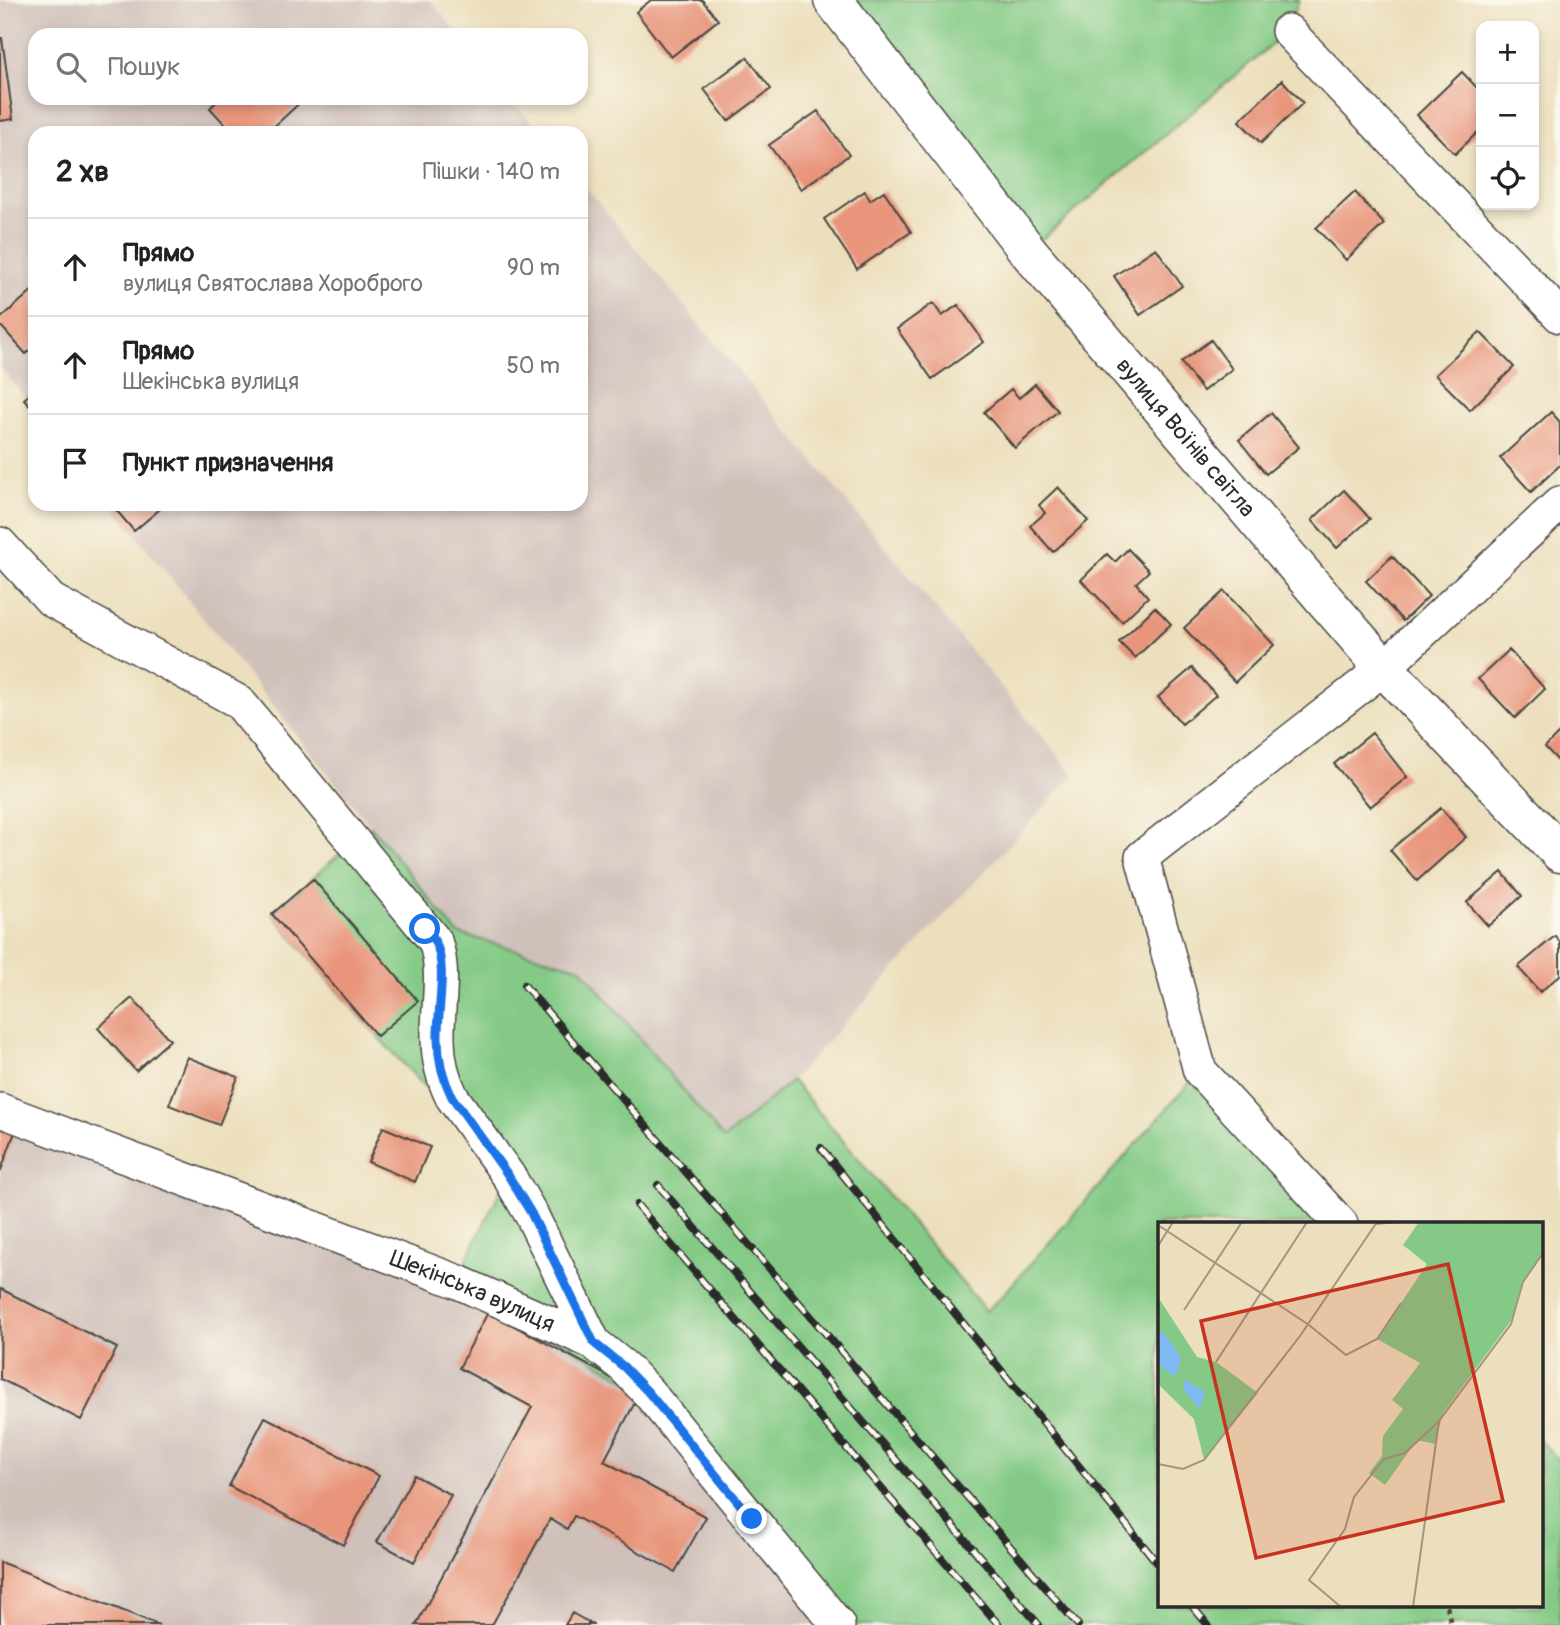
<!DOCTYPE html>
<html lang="uk">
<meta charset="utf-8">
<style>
:root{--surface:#fff;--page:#f6f6f6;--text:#222;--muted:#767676;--line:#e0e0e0}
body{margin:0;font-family:Pangolin,sans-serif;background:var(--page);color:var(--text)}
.controls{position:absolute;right:21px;top:21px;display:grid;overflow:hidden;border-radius:14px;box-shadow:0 4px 10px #0003}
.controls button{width:63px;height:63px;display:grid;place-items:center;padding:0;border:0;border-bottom:2px solid var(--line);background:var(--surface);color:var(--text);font:35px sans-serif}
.stop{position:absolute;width:21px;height:21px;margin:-16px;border:5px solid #1a73e8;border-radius:50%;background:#fff}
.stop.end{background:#1a73e8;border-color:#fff;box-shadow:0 2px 7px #0008}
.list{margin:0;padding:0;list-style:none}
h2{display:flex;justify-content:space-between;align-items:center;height:91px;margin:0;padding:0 28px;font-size:30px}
h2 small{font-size:23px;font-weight:400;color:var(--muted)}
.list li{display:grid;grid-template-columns:46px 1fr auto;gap:21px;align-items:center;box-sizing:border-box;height:98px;padding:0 28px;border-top:2px solid var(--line)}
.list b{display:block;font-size:26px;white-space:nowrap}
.list p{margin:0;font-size:23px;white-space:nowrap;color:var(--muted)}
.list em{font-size:23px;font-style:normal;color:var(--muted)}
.icon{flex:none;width:38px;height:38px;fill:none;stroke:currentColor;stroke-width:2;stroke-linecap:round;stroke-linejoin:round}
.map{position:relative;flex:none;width:1560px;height:1625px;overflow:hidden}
.search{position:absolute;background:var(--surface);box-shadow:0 4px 10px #0003;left:28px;top:28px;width:560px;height:77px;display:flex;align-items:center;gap:18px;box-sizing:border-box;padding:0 24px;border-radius:21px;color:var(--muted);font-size:26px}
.panel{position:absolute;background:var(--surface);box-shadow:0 4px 10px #0003;left:28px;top:126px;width:560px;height:385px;border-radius:21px}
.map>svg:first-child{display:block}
.industrial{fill:#cfc0ba}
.green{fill:#84ca86;stroke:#587a58;stroke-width:2}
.building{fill:#e8957c}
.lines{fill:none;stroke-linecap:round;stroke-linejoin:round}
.minor-casing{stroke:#484641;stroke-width:36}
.tertiary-casing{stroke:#484641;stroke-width:41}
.path{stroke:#484641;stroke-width:4.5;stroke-dasharray:5 5;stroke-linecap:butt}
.minor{stroke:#fff;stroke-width:33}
.tertiary{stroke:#fff;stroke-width:38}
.rail-casing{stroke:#2b2b2b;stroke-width:8}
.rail{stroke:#fbf7ec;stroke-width:5;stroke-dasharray:16;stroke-linecap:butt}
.route{stroke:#1a73e8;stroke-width:9}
.labels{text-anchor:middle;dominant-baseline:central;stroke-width:5;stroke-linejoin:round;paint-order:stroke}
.street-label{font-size:23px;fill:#2b2b2b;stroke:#fbf7ec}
.inset-road{fill:none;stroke:#9f9783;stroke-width:2}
.view{fill:#c8321e;fill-opacity:0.15;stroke:#c8321e;stroke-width:3.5}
.inset-edge{fill:none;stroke:#2b2b2b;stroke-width:3.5}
</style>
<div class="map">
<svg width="1560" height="1625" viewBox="0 0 1560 1625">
<rect width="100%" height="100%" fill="#fbf7ec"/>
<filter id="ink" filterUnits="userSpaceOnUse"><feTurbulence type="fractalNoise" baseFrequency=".0143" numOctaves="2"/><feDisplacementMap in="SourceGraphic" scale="14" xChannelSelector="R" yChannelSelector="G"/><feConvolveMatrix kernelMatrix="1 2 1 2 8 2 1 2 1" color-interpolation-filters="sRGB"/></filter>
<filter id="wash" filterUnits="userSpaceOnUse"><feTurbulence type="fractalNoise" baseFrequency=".00686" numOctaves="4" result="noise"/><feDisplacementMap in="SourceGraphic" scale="28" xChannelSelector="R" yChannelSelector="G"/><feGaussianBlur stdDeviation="1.57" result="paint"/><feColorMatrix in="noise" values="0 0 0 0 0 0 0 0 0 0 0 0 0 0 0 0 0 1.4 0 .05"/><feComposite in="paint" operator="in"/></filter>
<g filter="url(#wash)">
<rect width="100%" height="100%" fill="#ecdfbd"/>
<path class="industrial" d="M0,0H430L459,35H35V98H511L541,133H35V411L0,366Z
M581,182L1074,775L792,1080L724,1139L581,968L456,933L111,504H581Z
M0,1110L594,1343L838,1625H0Z"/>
<path class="green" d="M833,0H1299L1288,31L1028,251Z
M371,826L457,933L581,968L724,1139L792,1080L986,1311L1003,1295L1200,1071L1341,1224H1159V1606H1541V1441L1560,1462V1625H838L648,1392L456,1281L508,1175L377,1036L272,914Z"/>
<g id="blocks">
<path class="building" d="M651,0H702L718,20L671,57L636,12Z
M0,38H2L13,119L0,121Z
M747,57L771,89L728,121L704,89Z
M1462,72L1481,92V129L1455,154L1417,115Z
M1282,80L1303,103L1261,143L1239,121Z
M220,98H305L267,133H233L210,108Z
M818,111L849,155L801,189L769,145Z
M865,191L870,200L884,191L911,232L857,269L824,219Z
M1355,192L1384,224L1346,260L1316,228Z
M1156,248L1182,286L1140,315L1114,276Z
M35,288V346L26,354L0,325V319Z
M933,303L942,316L958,305L984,342L932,379L897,329Z
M1480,332L1514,367L1470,410L1435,375Z
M1211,340L1232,369L1203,391L1181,362Z
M1035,384L1058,411L1015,448L984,412L1011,389L1019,398Z
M35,390V411L24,399Z
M1551,412L1560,422V465L1531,492L1500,458Z
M1271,413L1299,447L1266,474L1239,440Z
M1058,487L1088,521L1053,552L1030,526L1045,513L1039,505Z
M1344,490L1370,519L1337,548L1312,520Z
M111,504H166L134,531Z
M1128,549L1149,571L1136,583L1148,597L1122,622L1081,580L1107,554L1115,562Z
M1392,556L1429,596L1403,621L1366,581Z
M1224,591L1274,645L1235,682L1184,628Z
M1155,607L1171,624L1135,658L1119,642Z
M1509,650L1545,689L1515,718L1478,679Z
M1192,668L1216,695L1182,724L1158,697Z
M1560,732V763L1545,747Z
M1372,733L1407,777L1370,807L1334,764Z
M1441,808L1466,837L1417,881L1390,850Z
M1502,872L1522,896L1488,926L1467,902Z
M313,879L418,1001L377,1036L272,914Z
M1555,936L1560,942V975L1540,992L1518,967Z
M132,998L170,1040L136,1071L98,1028Z
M187,1057L238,1077L219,1125L169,1105Z
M0,1123L16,1129L0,1173Z
M383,1127L430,1147L415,1182L368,1162Z
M1,1289L117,1348L81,1420L0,1379Z
M488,1312L640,1393L604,1461L706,1517L675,1572L574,1516L567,1529L550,1519L492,1625H416L532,1407L459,1368Z
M265,1417L379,1476L343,1545L229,1486Z
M414,1475L451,1495L414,1562L377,1542Z
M0,1562L159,1625H0Z
M572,1613L593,1625H565Z"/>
</g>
</g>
<g filter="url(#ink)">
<use href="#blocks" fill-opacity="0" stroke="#484641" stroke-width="2"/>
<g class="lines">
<g class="minor-casing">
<g id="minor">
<path d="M1288,31L1560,316"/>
<path d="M0,544L51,600L239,702L435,941C446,972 437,1006 438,1039C438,1059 443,1079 452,1097L508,1175L531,1214L594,1343"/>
<path id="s1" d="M0,1110L456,1281L594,1343L624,1367L648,1392L838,1625"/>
<path d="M1341,1224L1200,1071L1142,857L1384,668L1560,503"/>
</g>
</g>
<g class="tertiary-casing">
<g id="tertiary">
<path id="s2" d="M833,0L1028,251L1323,598L1384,668L1560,853"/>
</g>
</g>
<path class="path" d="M1447,1606L1451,1625"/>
<use href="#minor" class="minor"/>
<use href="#tertiary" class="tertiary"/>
<g class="rail-casing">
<path id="rail" d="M524,985L1078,1625
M821,1148L1159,1565
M658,1185L1039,1625
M637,1205L999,1625
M1192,1606L1208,1625"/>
</g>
<use href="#rail" class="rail"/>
</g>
</g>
<g class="lines" filter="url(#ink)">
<path class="route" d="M425,929C428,933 433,937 435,942C448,965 437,1012 438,1039C438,1059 443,1079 452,1097L508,1175L531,1213L594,1343L624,1367L648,1392L752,1519"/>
</g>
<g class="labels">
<g class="street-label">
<text stroke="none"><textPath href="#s2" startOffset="562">вулиця Воїнів світла</textPath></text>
<text stroke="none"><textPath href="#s1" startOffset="506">Шекінська вулиця</textPath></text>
</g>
</g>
<g transform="translate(1158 1222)">
<rect width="385" height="385" fill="#ecdfbd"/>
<path d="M261,0H385V31L365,60L355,96L285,191L277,222L259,218L227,263L211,251L224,234L225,214L245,187L234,178L262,141L219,117L269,42L245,23ZM0,75L39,135L58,140L100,171L46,238L36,197L0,162Z" fill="#84ca86"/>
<path d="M5,110L23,136L19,152L13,153L0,141V111ZM25,157L47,170L42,187L27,170Z" fill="#80baf2"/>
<path class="inset-road" d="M218,2L240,0M0,3L151,103L188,133L219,117L243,81M0,24L15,0M26,88L84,0M58,140L149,0M0,242L25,247L46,238L142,114L219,0M183,385L151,358L187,307L196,275L226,237L247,231L281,199M255,385L281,199L353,102L365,60L385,31"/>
<path class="view" d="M290,42L345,279L98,336L43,99Z"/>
<rect width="385" height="385" class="inset-edge"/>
</g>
</svg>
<div class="controls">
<button>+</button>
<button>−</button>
<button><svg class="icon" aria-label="locate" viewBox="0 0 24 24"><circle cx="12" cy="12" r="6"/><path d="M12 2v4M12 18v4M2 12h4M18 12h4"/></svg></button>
</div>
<div class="stop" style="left:425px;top:929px"></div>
<div class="stop end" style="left:752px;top:1519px"></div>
<div class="search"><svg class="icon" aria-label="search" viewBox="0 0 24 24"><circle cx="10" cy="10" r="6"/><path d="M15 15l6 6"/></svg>Пошук</div>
<section class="panel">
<h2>2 хв<small>Пішки · 140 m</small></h2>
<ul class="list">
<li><svg class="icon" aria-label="ahead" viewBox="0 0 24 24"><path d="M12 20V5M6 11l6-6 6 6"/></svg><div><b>Прямо</b><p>вулиця Святослава Хороброго</p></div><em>90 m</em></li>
<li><svg class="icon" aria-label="ahead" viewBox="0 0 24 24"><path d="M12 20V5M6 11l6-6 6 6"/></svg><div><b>Прямо</b><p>Шекінська вулиця</p></div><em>50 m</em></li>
<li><svg class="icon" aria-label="arrive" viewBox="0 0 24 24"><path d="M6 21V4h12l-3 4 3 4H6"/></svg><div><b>Пункт призначення</b></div></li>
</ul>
</section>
</div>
